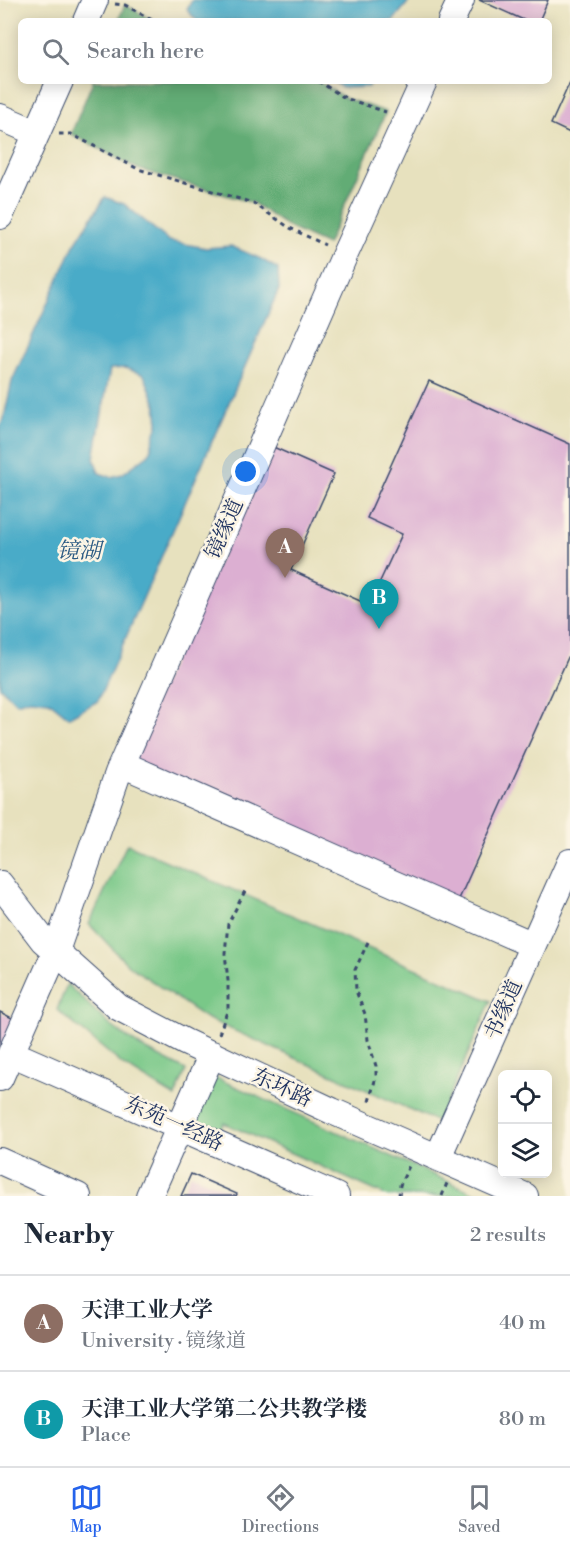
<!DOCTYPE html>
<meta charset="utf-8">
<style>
:root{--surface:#fff;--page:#f6f6f7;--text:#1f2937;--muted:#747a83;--line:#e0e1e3;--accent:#2563eb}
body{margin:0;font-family:"Libre Bodoni","Noto Serif SC",serif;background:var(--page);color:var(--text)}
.controls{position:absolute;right:18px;bottom:18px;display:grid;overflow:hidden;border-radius:9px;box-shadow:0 3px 15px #0003}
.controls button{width:54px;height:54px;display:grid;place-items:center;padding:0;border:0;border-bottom:2px solid var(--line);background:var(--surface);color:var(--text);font:30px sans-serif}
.you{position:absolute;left:246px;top:472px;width:21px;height:21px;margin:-15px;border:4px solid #fff;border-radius:50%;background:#1a73e8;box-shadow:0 0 0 9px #1a73e833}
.badge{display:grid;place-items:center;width:39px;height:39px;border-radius:50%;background:var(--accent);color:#fff;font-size:20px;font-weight:700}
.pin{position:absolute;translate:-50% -50px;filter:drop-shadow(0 2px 3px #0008)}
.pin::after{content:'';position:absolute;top:32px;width:21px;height:18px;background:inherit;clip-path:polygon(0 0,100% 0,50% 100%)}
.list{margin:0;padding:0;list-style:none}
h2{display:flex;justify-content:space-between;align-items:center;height:78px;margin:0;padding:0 24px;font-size:26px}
h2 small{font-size:20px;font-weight:400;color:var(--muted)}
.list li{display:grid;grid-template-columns:39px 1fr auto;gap:18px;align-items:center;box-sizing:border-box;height:96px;padding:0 24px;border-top:2px solid var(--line)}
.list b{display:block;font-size:22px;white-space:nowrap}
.list p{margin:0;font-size:20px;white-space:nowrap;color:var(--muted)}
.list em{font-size:20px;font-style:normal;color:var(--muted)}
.icon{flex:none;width:33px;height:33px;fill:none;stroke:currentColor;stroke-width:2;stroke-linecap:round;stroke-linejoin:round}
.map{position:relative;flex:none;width:570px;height:1196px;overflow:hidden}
.search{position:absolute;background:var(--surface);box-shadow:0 3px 15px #0003;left:18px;right:18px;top:18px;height:66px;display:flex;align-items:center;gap:15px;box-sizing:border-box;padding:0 21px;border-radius:9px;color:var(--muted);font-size:22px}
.sheet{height:270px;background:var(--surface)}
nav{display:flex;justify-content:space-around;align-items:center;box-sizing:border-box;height:84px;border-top:2px solid var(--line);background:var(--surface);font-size:16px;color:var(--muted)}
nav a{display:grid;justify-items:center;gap:3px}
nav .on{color:var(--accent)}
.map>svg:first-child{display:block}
.green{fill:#79c888;stroke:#4a7c73;stroke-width:1.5}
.forest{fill:#62ac74;stroke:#3e6e69;stroke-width:1.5}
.water{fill:#49abc8;stroke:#326d93;stroke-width:1.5;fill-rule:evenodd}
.building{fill:#dcafd2}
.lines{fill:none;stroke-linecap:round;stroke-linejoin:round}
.minor-casing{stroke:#3a4a6c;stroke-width:28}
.path{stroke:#3a4a6c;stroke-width:3;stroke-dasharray:4.5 4.5;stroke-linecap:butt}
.minor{stroke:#fff;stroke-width:26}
.labels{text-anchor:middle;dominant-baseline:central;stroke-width:5;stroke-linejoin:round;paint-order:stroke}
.street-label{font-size:21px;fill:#1b2f5e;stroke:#fcf5e5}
.water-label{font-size:22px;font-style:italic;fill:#2b5a83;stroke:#fcf5e5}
</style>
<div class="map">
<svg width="570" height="1196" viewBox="0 0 570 1196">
<rect width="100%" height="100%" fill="#fcf5e5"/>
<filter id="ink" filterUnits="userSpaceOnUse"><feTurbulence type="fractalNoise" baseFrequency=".0167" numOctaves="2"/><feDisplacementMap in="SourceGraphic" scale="12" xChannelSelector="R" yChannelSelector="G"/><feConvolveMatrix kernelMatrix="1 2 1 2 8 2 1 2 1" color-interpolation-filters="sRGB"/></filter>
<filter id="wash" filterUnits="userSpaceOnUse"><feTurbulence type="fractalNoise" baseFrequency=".008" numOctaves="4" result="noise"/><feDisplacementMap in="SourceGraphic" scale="24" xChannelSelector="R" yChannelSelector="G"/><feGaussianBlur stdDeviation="1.35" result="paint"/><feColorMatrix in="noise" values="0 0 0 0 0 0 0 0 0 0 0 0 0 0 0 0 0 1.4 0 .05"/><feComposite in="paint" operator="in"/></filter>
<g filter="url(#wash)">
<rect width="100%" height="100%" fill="#e7e1be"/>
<path class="green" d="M127,844L491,1001L438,1122L206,1018L128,965L89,924Z
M67,984L110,1025L141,1047L186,1070L175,1097L123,1065L57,1010Z
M214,1077L481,1196H387L224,1123L218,1135L193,1124Z"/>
<path class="forest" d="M125,5L154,21H118Z
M93,81H318L345,98L386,112L327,245L290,228L253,203L138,169L71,134Z"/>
<path class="water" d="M192,0H410L393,21H197L187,10Z
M333,81H371L369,87L342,88Z
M105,197L124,204L169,241L206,248L231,246L261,259L278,269L279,289L98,701L69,717L49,701L30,699L16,703L0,687V427L5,413L12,381L74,245ZM125,368L144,375L156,404L158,423L149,454L122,474L111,477L99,473L94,458L110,369Z"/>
<g id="blocks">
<path class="building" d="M479,0H548L539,21H526Z
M570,82V133L551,124Z
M429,381L570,444V653L455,908L128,761L271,446L334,474L291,570L369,605L402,534L367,518Z
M0,1012L18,1021L0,1061Z
M191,1174L237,1194L236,1196H181Z"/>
</g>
</g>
<g filter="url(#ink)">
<use href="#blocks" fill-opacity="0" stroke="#3a4a6c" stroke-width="1.5"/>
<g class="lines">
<g class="minor-casing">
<path id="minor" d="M86,21L95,0
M451,21L461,0
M0,117L37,133
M0,216L60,81
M122,764L533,945
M0,884L43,940L118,1007L185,1042L332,1111L525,1196
M11,1053L336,1196
M0,1078L56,951L118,773L345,254L424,81
M438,1157L570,862
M0,1161L78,1196
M149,1196L212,1054"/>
</g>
<path class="path" d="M115,4L125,5L154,21
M318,81L345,98L386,112
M59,134H71L138,169L253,203L290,228L325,245
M368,942L355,970L356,991L365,1014L368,1040L376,1066V1077L368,1105
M219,1034L228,1009V981L225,953L228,924L246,889
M399,1196L400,1185L409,1166
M442,1196L447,1183"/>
<use href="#minor" class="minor"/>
</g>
</g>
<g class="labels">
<g class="street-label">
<text transform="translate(225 529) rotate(-66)">镜缘道</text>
<text transform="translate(504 1010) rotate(-66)">书缘道</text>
<text transform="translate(282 1088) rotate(25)">东环路</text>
<text transform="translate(174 1124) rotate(24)">东苑一经路</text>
</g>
<g class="water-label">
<text x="79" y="551">镜湖</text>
</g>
</g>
</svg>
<div class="controls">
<button><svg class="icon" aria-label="locate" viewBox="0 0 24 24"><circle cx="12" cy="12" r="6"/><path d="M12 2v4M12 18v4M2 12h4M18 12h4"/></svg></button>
<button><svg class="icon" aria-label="layers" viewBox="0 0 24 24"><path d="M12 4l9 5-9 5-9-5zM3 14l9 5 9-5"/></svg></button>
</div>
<div class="you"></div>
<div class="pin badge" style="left:285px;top:578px;background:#8d6e63">A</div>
<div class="pin badge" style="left:379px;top:629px;background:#0f9aa8">B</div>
<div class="search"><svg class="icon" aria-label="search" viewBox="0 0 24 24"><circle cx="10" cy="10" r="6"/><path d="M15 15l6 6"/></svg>Search here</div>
</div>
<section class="sheet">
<h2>Nearby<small>2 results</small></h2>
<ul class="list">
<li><span class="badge" style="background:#8d6e63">A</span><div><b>天津工业大学</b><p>University · 镜缘道</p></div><em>40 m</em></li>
<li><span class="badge" style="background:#0f9aa8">B</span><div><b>天津工业大学第二公共教学楼</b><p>Place</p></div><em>80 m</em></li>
</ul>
</section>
<nav>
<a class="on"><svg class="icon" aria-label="map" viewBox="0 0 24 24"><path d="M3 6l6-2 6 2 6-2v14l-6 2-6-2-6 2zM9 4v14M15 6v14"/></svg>Map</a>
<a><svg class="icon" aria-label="directions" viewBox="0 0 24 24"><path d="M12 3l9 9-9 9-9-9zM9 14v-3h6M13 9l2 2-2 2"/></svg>Directions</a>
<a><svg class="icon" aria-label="saved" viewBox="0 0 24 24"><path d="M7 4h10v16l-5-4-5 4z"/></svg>Saved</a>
</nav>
